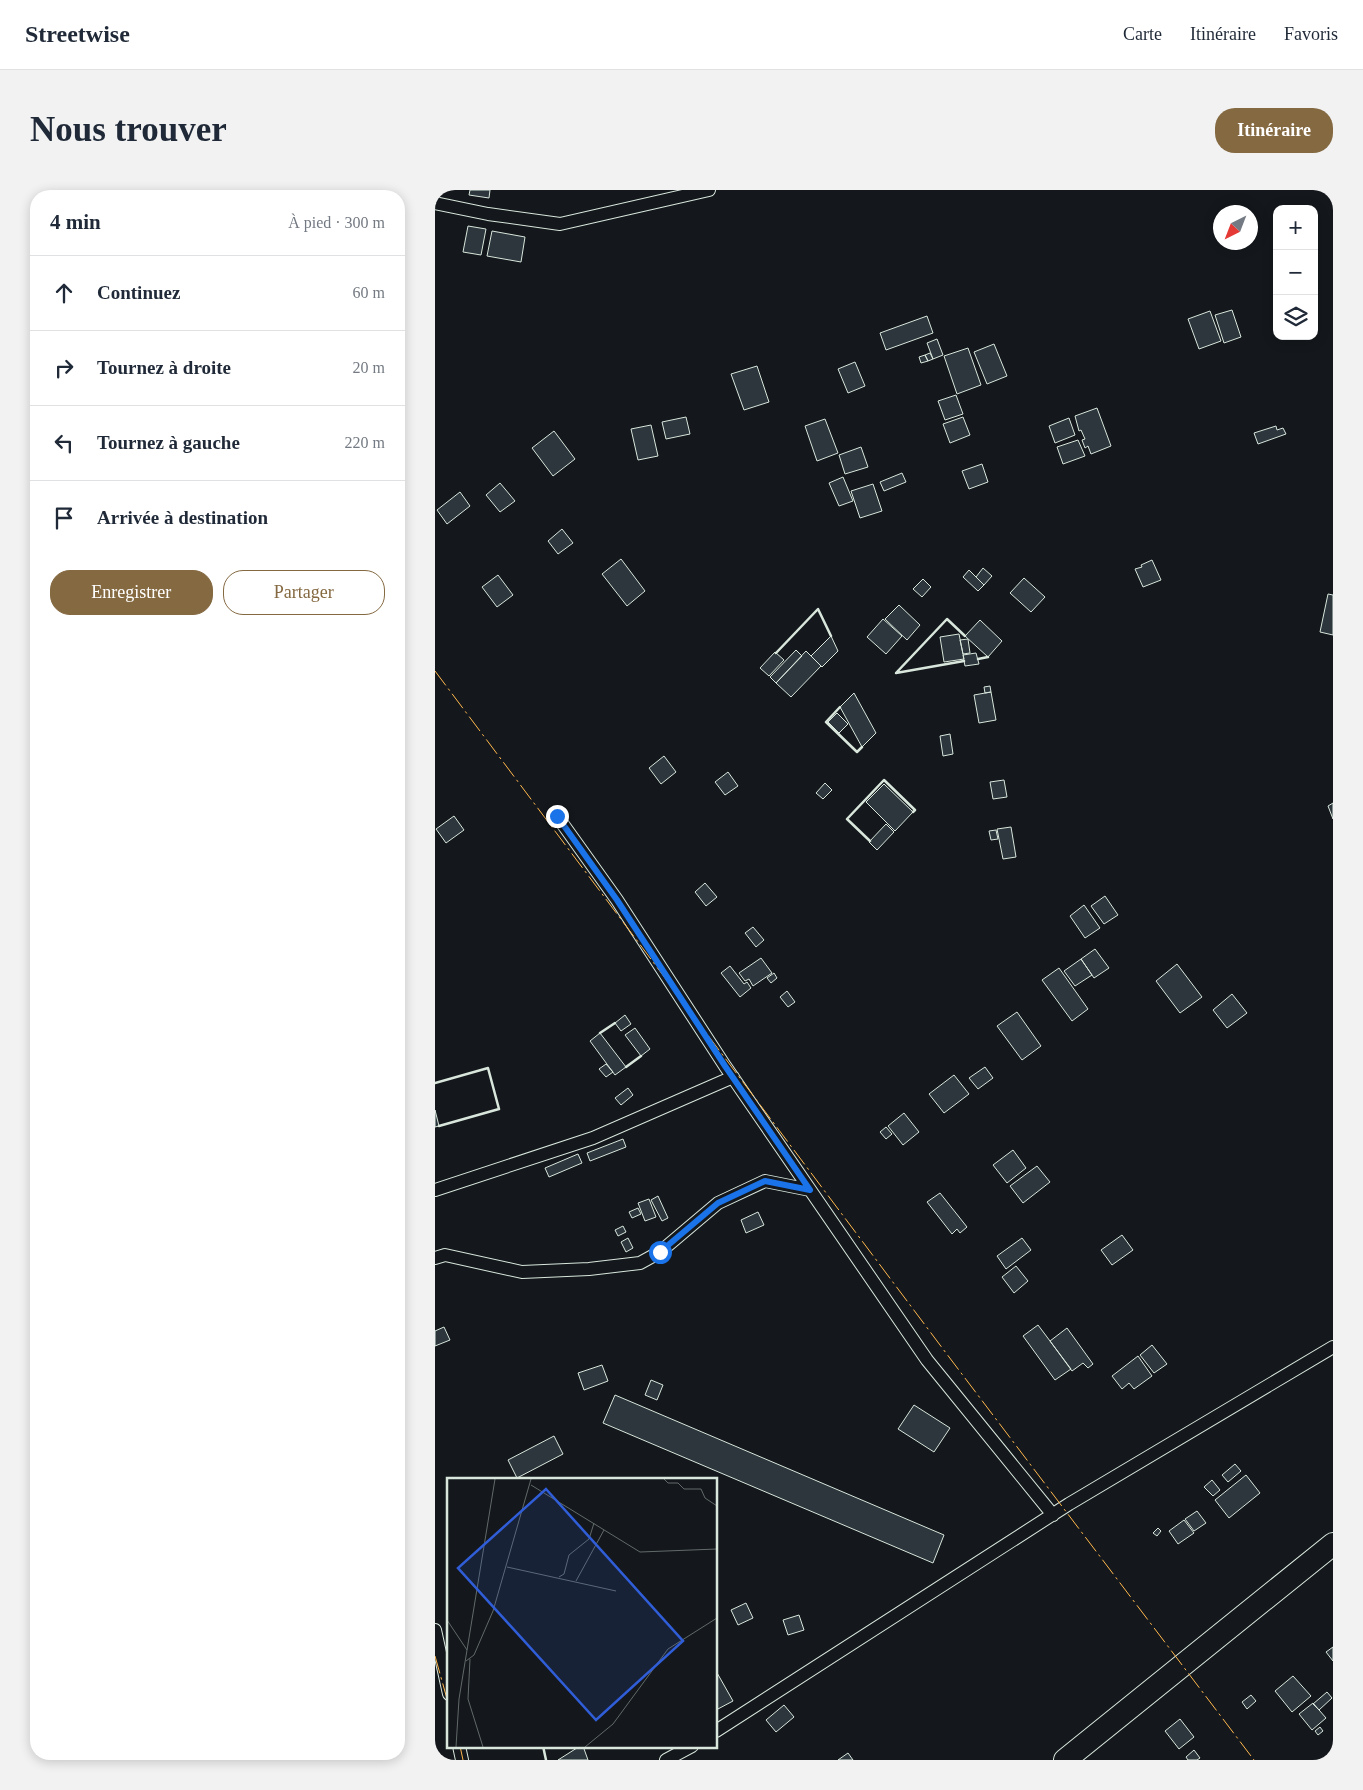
<!DOCTYPE html>
<html lang="fr">
<meta charset="utf-8">
<style>
:root{--surface:#fff;--page:#f2f2f3;--text:#1f2937;--muted:#747a83;--line:#e0e1e3;--accent:#846941}
body{margin:0;font-family:Georgia,serif;background:var(--page);color:var(--text)}
.controls{position:absolute;right:15px;top:15px;display:grid;overflow:hidden;border-radius:10px;box-shadow:0 2px 12px #0003}
.controls button{width:45px;height:45px;display:grid;place-items:center;padding:0;border:0;border-bottom:1px solid var(--line);background:var(--surface);color:var(--text);font:25px sans-serif}
.compass{position:absolute;left:778px;top:15px;width:45px;height:45px;border-radius:50%;background:var(--surface);box-shadow:0 2px 12px #0003;rotate:222deg}
.stop{position:absolute;width:15px;height:15px;margin:-11px;border:4px solid #1a73e8;border-radius:50%;background:#fff}
.stop.end{background:#1a73e8;border-color:#fff;box-shadow:0 1px 5px #0008}
.list{margin:0;padding:0;list-style:none}
h2{display:flex;justify-content:space-between;align-items:center;height:65px;margin:0;padding:0 20px;font-size:21px}
h2 small{font-size:16px;font-weight:400;color:var(--muted)}
.list li{display:grid;grid-template-columns:32px 1fr auto;gap:15px;align-items:center;box-sizing:border-box;height:75px;padding:0 20px;border-top:1px solid var(--line)}
.list b{display:block;font-size:19px;white-space:nowrap}
.list em{font-size:16px;font-style:normal;color:var(--muted)}
.actions{display:flex;gap:10px;padding:15px 20px}
.actions a{flex:1;padding:11px 0;border:1px solid var(--accent);border-radius:20px;text-align:center;font-size:18px;color:var(--accent)}
.actions .main{background:var(--accent);color:#fff}
.icon{flex:none;width:28px;height:28px;fill:none;stroke:currentColor;stroke-width:2;stroke-linecap:round;stroke-linejoin:round}
.map{position:relative;flex:none;width:898px;height:1570px;overflow:hidden;border-radius:20px}
header{display:flex;align-items:center;gap:30px;box-sizing:border-box;height:70px;padding:0 25px;background:var(--surface);border-bottom:1px solid var(--line)}
header strong{font-size:24px}
nav{display:flex;gap:28px;margin-inline-start:auto;font-size:18px}
.intro{display:flex;align-items:center;justify-content:space-between;box-sizing:border-box;height:120px;padding:0 30px}
h1{margin:0;font-size:35px}
.button{padding:12px 22px;border-radius:20px;background:var(--accent);color:#fff;font-size:18px;font-weight:700}
main{display:flex;gap:30px;padding:0 30px}
aside{flex:1;background:var(--surface);border-radius:20px;box-shadow:0 2px 12px #0003}
.map>svg:first-child{display:block}
.building{fill:#2c363c;stroke:#d8e6dc}
.lines{fill:none;stroke-linecap:round;stroke-linejoin:round}
.street-casing{stroke:#d8e6dc;stroke-width:14}
.highway-casing{stroke:#d8e6dc;stroke-width:24}
.street{stroke:#14181c;stroke-width:12}
.highway{stroke:#14181c;stroke-width:22}
.wall{stroke:#d8e6dc;stroke-width:2.5}
.power{stroke:#ffb74d;stroke-width:1;stroke-dasharray:18 4 2.5 4;stroke-linecap:butt}
.route{stroke:#1a73e8;stroke-width:6}
.inset-road{fill:none;stroke:#626a69;stroke-width:1}
.view{fill:#305dd8;fill-opacity:0.15;stroke:#305dd8;stroke-width:2.5}
.inset-edge{fill:none;stroke:#d8e6dc;stroke-width:2.5}
</style>
<header>
<strong>Streetwise</strong>
<nav><a>Carte</a><a>Itinéraire</a><a>Favoris</a></nav>
</header>
<div class="intro"><h1>Nous trouver</h1><a class="button">Itinéraire</a></div>
<main>
<aside>
<h2>4 min<small>À pied · 300 m</small></h2>
<ul class="list">
<li><svg class="icon" aria-label="ahead" viewBox="0 0 24 24"><path d="M12 20V5M6 11l6-6 6 6"/></svg><div><b>Continuez</b></div><em>60 m</em></li>
<li><svg class="icon" aria-label="right" viewBox="0 0 24 24"><path d="M7 20v-9h11M14 6l5 5-5 5"/></svg><div><b>Tournez à droite</b></div><em>20 m</em></li>
<li><svg class="icon" aria-label="left" viewBox="0 0 24 24"><path d="M17 20v-9H6M10 6l-5 5 5 5"/></svg><div><b>Tournez à gauche</b></div><em>220 m</em></li>
<li><svg class="icon" aria-label="arrive" viewBox="0 0 24 24"><path d="M6 21V4h12l-3 4 3 4H6"/></svg><div><b>Arrivée à destination</b></div></li>
</ul>
<div class="actions"><a class="main">Enregistrer</a><a>Partager</a></div>
</aside>
<div class="map">
<svg width="898" height="1570" viewBox="0 0 898 1570">
<rect width="100%" height="100%" fill="#14181c"/>
<path class="building" d="M35,0H55L54,8L34,5Z
M33,36L51,39L46,65L28,62Z
M57,41L90,47L86,72L52,66Z
M797,120L806,147L789,153L780,125Z
M775,121L786,151L764,159L753,129Z
M492,126L498,143L451,160L445,143Z
M502,149L508,165L498,169L492,153Z
M559,154L572,186L552,194L539,162Z
M533,158L546,195L522,204L509,166Z
M495,163L498,169L493,171L490,165Z
M490,165L493,171L486,173L484,167Z
M420,172L430,196L413,203L403,179Z
M322,176L334,212L309,220L296,184Z
M521,205L528,224L510,230L503,211Z
M662,218L676,256L656,264L653,256L650,258L647,250L650,249L646,240L644,241L640,226Z
M251,227L255,244L231,249L227,232Z
M528,227L535,245L515,253L508,234Z
M634,228L640,245L620,253L614,236Z
M390,229L403,263L382,271L370,236Z
M216,235L223,266L203,270L196,239Z
M841,236L842,240L848,238L851,244L823,254L819,243Z
M119,241L140,269L118,286L97,258Z
M643,250L650,266L628,274L622,257Z
M426,257L433,277L410,284L404,265Z
M547,274L553,292L534,299L527,281Z
M467,283L471,292L449,301L445,292Z
M408,287L418,311L404,316L394,293Z
M65,293L80,311L65,322L51,305Z
M438,294L447,321L425,328L416,301Z
M25,302L35,316L12,334L2,320Z
M127,339L138,353L123,364L113,351Z
M186,369L210,401L192,416L167,384Z
M717,370L726,390L708,397L700,379L707,377L706,375Z
M548,378L557,386L549,395L541,387Z
M534,380L549,395L543,401L528,387Z
M63,385L78,405L62,417L47,397Z
M589,388L610,407L596,422L575,403Z
M488,389L496,397L487,407L478,399Z
M893,404L898,405V445L885,442Z
M464,415L485,435L472,450L450,429Z
M448,429L467,446L451,464L432,447Z
M545,430L567,451L553,467L530,446Z
M524,444L529,469L509,472L505,447Z
M396,446L403,461L387,477L376,466Z
M533,449L535,463L528,464L525,450Z
M361,460L367,466L341,493L335,487Z
M371,461L386,476L356,507L341,493Z
M340,462L349,470L334,486L325,478Z
M541,463L544,474L530,476L528,465Z
M555,496L556,502L550,503L549,497Z
M556,502L561,530L544,533L539,505Z
M419,503L441,543L427,557L405,517Z
M402,523L413,534L404,543L393,532Z
M515,544L518,564L508,566L505,546Z
M229,566L241,582L226,594L214,578Z
M293,582L303,596L290,605L280,592Z
M569,590L572,607L558,609L555,592Z
M390,593L397,600L388,609L381,603Z
M449,594L478,622L460,641L431,612Z
M898,613V629L893,616Z
M19,626L29,640L11,653L1,639Z
M451,634L459,642L442,660L434,652Z
M576,637L581,667L568,669L562,639Z
M561,640L563,649L556,650L554,641Z
M270,693L282,707L271,716L260,702Z
M670,706L683,725L669,734L656,716Z
M649,715L665,738L650,748L635,726Z
M318,737L329,750L321,757L310,743Z
M660,759L674,778L659,788L646,769Z
M326,768L337,783L318,796L314,789L310,791L304,783Z
M646,769L657,785L640,796L629,781Z
M742,774L767,807L745,823L721,791Z
M295,776L309,794L312,792L316,798L305,807L286,783Z
M624,778L653,819L637,831L607,790Z
M339,783L342,788L336,793L332,788Z
M352,801L360,812L353,817L345,807Z
M797,804L812,823L792,838L778,820Z
M582,822L606,856L587,870L562,836Z
M190,825L196,834L186,841L180,833Z
M200,838L215,859L206,866L190,845Z
M165,843L191,877L180,885L155,851Z
M171,874L178,882L171,887L164,879Z
M550,877L558,888L543,899L534,888Z
M519,885L534,904L509,923L494,904Z
M193,898L198,905L186,915L180,908Z
M0,920L4,936L0,937Z
M469,923L484,942L468,955L453,936Z
M451,937L457,944L451,949L445,942Z
M188,949L191,957L155,971L152,963Z
M578,960L591,978L572,993L558,975Z
M143,964L147,973L114,987L110,978Z
M602,976L615,992L588,1013L575,996Z
M505,1003L532,1037L525,1043L522,1039L517,1044L492,1012Z
M223,1006L233,1028L227,1031L216,1010Z
M214,1009L221,1027L210,1031L203,1013Z
M203,1018L206,1024L197,1028L194,1022Z
M323,1022L329,1035L311,1043L306,1030Z
M188,1036L191,1042L183,1046L180,1040Z
M687,1045L698,1060L677,1075L666,1060Z
M193,1048L198,1058L191,1062L186,1052Z
M587,1048L596,1060L571,1079L562,1066Z
M581,1076L593,1091L579,1103L567,1087Z
M603,1135L636,1179L620,1190L588,1146Z
M9,1137L15,1150L0,1156V1141Z
M632,1138L658,1174L653,1178L648,1173L637,1181L615,1151Z
M717,1155L732,1174L719,1183L705,1165Z
M703,1166L717,1186L699,1199L694,1193L687,1199L677,1186Z
M167,1175L173,1191L149,1200L143,1183Z
M216,1190L228,1195L222,1210L210,1205Z
M180,1205L509,1345L498,1373L168,1233Z
M479,1215L515,1238L499,1262L463,1239Z
M119,1246L128,1264L82,1288L73,1270Z
M800,1274L806,1281L793,1292L787,1285Z
M811,1285L825,1303L794,1328L780,1310Z
M777,1290L785,1300L778,1306L769,1297Z
M762,1321L771,1333L759,1341L750,1329Z
M749,1330L759,1343L743,1354L734,1341Z
M723,1338L726,1341L722,1346L718,1343Z
M311,1413L318,1428L303,1435L296,1420Z
M364,1425L369,1440L353,1445L348,1430Z
M898,1457V1471L891,1462Z
M281,1481L298,1511L281,1520Z
M858,1486L876,1506L857,1522L840,1501Z
M892,1502L897,1508L884,1520L878,1514Z
M816,1505L821,1511L812,1519L807,1512Z
M878,1513L891,1528L877,1540L864,1524Z
M349,1515L359,1527L341,1542L331,1530Z
M745,1529L759,1547L744,1559L730,1541Z
M885,1537L888,1541L883,1545L880,1541Z
M145,1556H148L153,1570H123Z
M759,1560L765,1568L762,1570H753L751,1567Z
M413,1563L418,1570H403Z"/>
<g class="lines">
<g class="street-casing">
<path id="street" d="M0,13L53,24L125,34L274,0
M122,626L182,710L290,876L492,1170L618,1325
M0,1000L158,948L298,887
M0,1068L10,1065L87,1082L154,1079L205,1073L225,1062L283,1013L330,991L375,1000
M0,1440L14,1504
M281,1541L634,1314L898,1157
M24,1556L27,1570
M231,1570L257,1556"/>
</g>
<g class="highway-casing">
<path id="highway" d="M630,1570L898,1354"/>
</g>
<use href="#street" class="street"/>
<use href="#highway" class="highway"/>
<path class="wall" d="M341,463L383,419L396,446
M543,469L553,467
M529,471L461,483L512,429L530,446
M405,517L391,532L422,562L427,557
M435,651L412,629L449,590L480,620L478,622
M165,843L180,833
M191,877L206,866
M0,893L53,878L64,919L4,936
M108,1556L111,1570"/>
<path class="power" d="M0,481L511,1163L819,1570
M0,1466L14,1516
M25,1556L28,1570"/>
</g>
<g class="lines">
<path class="route" d="M122,626L182,710L290,876L375,1000L330,991L283,1013L225,1062"/>
</g>
<g transform="translate(12 1288)">
<rect width="270" height="270" fill="#14181c"/>
<path class="inset-road" d="M217,1L221,5H231L237,11H254L258,20L270,28M84,7L193,74L270,71M60,89L169,113M112,99L117,96L122,77L142,61L147,45M129,103L157,52M0,142L20,172M23,181L21,221L36,269M19,183L27,177L46,133L84,1M9,269L12,221L48,1M138,269L166,246L221,171L270,140"/>
<path class="view" d="M99,11L236,163L149,242L11,90Z"/>
<rect width="270" height="270" class="inset-edge"/>
</g>
</svg>
<div class="controls">
<button>+</button>
<button>−</button>
<button><svg class="icon" aria-label="layers" viewBox="0 0 24 24"><path d="M12 4l9 5-9 5-9-5zM3 14l9 5 9-5"/></svg></button>
</div>
<svg class="compass" viewBox="-18 -18 36 36"><path d="M0-13l5 13h-10z" fill="#e53935"/><path d="M0 13l5-13h-10z" fill="#747a83"/></svg>
<div class="stop" style="left:225px;top:1062px"></div>
<div class="stop end" style="left:122px;top:626px"></div>
</div>
</main>
